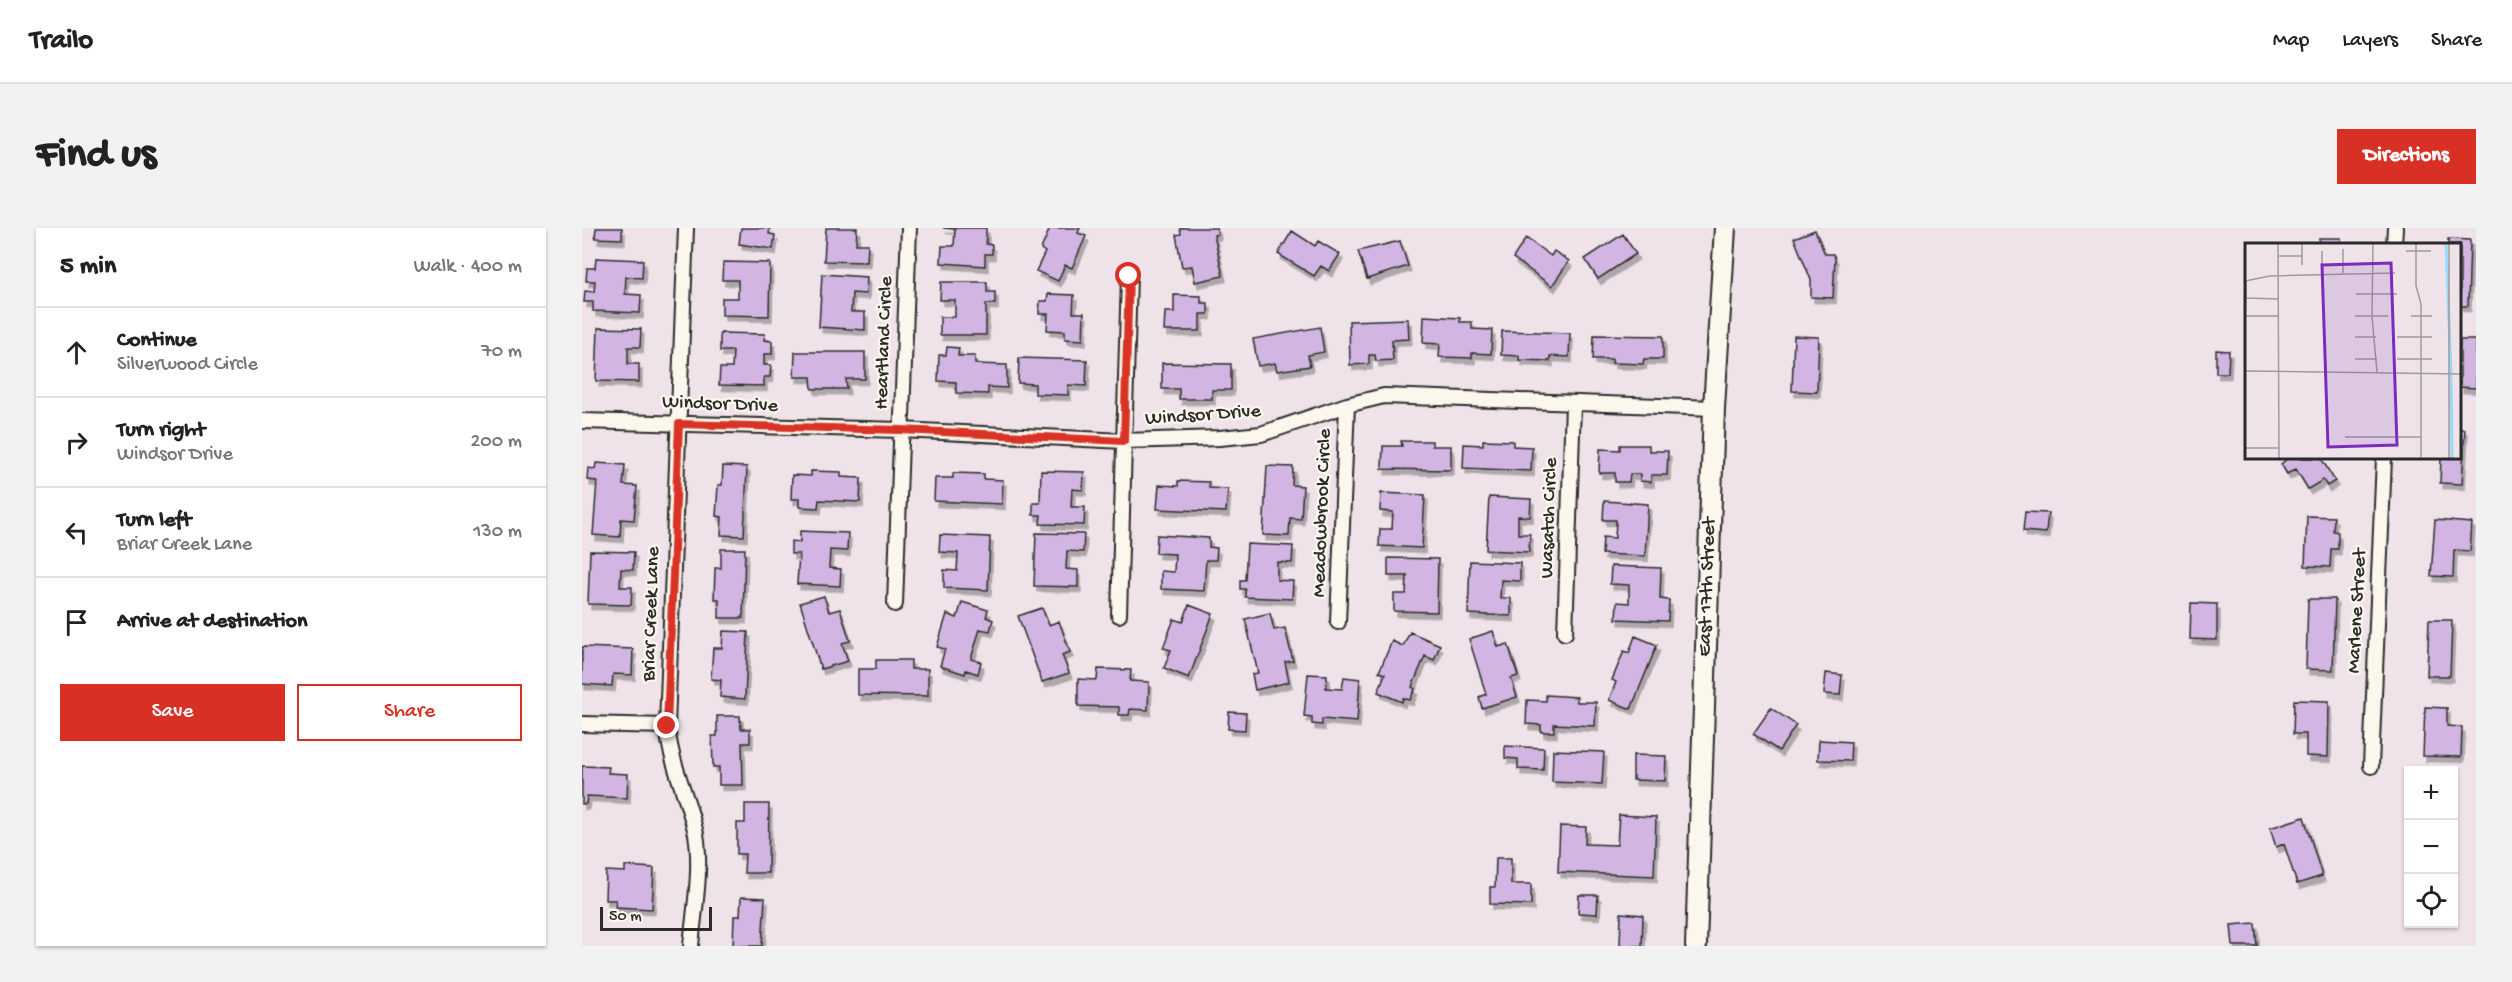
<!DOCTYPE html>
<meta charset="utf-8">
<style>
:root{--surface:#fff;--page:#f2f2f2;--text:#222;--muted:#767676;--line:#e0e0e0;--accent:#d93025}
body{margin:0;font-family:"Gochi Hand",sans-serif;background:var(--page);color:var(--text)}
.controls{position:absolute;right:18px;bottom:18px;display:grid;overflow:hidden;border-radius:0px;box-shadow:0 2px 4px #0004}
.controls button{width:54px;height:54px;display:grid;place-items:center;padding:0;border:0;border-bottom:2px solid var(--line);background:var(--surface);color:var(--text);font:30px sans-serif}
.scale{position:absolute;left:18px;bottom:15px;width:112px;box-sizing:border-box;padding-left:6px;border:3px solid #2b2b2b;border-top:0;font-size:16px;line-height:21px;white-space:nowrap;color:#2b2b2b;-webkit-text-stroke:4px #fbf7ec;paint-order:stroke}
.stop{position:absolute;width:18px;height:18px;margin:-14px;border:4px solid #d93025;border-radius:50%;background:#fff}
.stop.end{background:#d93025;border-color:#fff;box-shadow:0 2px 6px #0008}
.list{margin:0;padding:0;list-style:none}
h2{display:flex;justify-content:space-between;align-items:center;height:78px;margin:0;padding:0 24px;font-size:26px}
h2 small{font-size:20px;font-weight:400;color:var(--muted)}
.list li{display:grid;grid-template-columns:39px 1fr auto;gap:18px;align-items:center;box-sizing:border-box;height:90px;padding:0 24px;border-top:2px solid var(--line)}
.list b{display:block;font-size:22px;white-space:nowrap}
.list p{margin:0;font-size:20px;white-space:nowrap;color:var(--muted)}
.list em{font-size:20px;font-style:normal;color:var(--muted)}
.actions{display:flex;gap:12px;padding:18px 24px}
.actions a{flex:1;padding:14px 0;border:2px solid var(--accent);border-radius:0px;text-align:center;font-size:21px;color:var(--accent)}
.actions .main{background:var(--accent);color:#fff}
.icon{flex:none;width:33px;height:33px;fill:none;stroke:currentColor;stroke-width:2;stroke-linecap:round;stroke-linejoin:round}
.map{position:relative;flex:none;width:1894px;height:718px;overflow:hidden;border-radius:0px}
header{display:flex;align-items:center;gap:36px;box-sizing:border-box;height:84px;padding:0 30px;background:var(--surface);border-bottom:2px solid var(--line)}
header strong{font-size:28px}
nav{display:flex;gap:33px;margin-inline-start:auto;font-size:21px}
.intro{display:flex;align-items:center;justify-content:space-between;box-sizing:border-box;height:144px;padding:0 36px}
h1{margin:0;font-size:42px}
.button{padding:15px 27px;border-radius:0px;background:var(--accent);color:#fff;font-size:21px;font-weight:700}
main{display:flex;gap:36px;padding:0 36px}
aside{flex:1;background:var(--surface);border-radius:0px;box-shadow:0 2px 4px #0004}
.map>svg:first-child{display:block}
.building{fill:#d2b5e2;stroke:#2b2b2b;stroke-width:1.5;filter:url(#shadow)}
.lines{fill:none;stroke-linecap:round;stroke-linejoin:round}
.minor-casing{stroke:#2b2b2b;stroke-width:18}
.secondary-casing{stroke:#2b2b2b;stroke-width:24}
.minor{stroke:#fbf7ec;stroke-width:14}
.secondary{stroke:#fbf7ec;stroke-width:20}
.route{stroke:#d93025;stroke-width:8}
.labels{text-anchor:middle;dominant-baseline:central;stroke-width:4.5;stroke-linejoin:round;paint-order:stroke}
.street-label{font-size:20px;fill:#2b2b2b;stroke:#fbf7ec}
.inset-river{fill:none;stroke:#98dafa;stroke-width:3}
.inset-road{fill:none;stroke:#a1999d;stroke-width:1.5}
.view{fill:#7b2cbf;fill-opacity:0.15;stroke:#7b2cbf;stroke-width:3}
.inset-edge{fill:none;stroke:#2b2b2b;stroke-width:3}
</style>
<header>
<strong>Trailo</strong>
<nav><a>Map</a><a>Layers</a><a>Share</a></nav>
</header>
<div class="intro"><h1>Find us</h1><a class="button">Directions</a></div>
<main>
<aside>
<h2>5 min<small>Walk · 400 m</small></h2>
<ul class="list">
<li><svg class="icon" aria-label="ahead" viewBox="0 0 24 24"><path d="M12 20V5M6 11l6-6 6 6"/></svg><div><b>Continue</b><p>Silverwood Circle</p></div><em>70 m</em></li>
<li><svg class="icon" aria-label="right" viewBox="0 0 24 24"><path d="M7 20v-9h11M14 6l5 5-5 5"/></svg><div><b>Turn right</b><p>Windsor Drive</p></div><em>200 m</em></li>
<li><svg class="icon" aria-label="left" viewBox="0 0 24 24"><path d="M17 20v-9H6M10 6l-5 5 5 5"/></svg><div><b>Turn left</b><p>Briar Creek Lane</p></div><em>130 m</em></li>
<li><svg class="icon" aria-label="arrive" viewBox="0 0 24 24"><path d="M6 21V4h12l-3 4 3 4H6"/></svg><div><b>Arrive at destination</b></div></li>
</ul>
<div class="actions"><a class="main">Save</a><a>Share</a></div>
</aside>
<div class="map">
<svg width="1894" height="718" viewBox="0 0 1894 718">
<defs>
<filter id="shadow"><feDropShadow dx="3" dy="5.5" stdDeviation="0" flood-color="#0004"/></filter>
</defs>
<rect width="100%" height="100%" fill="#efe3e9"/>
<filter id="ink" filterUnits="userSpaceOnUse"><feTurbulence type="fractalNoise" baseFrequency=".0167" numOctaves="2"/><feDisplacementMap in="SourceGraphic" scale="12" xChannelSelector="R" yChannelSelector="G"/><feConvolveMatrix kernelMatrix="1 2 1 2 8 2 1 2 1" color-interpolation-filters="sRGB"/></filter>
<g filter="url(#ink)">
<path class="building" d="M14,0H40V11L13,10Z
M159,0H188L187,6L193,7L191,21L157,16Z
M244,0H275L274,16H286L285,34L242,33Z
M361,0H404V16L410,17V26H403V38L359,35L360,18H372L373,1Z
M468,0H498L496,5L504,8L490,40L483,37L476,53L454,43L463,24L459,21Z
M598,0H635L636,6L632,7L641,48L613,54L610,38L600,39L594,7L599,6Z
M1233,2L1243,26H1251L1253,30L1251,70L1229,69V52L1212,10Z
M710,3L733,18L736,13L758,26L747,43L739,38L732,48L696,26Z
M1041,6L1054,26L1016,51L1003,31Z
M944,10L969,28L972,23L987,33L970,58L931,30Z
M1737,10H1759V16H1737Z
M1866,11L1888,12L1886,78H1878V16H1866Z
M818,13L826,38L785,51L776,23Z
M14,30L61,32L60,50L44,49L43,66L59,67L58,85L11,83V74H2L3,63L12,64L13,53H4L5,40H13Z
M141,34L188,35L187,88L140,87V70H156V52H140Z
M240,46L285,49L284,66L270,65L269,84H283V102L237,99Z
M359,54H405V64H413V76H404V107H358V89H373V72H358Z
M466,66L492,67L491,85H502L501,112L483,111V103L465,102L466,86H457L458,73H465Z
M592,67L619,68V75H626V86H618V103H582L583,84H592Z
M842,88L878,90V94H890V101L910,102L909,126L890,125V130L857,129L858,116L841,115Z
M826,91L827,111L810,112L811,132L794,133L793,127H787V136L768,137L767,93Z
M738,99L742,124L726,127L728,138L695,143L693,135L676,138L671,111Z
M16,100L59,101L58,119H46V136H57V154L14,153Z
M920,103L988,105L987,129L968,128V133L937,132V128L919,127Z
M138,105L183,106L182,112L190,113V126H182V137H189L188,149H182V158L137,157L138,140H150L151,123H138Z
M1012,107L1081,108V131H1062L1061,136L1030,135V131H1011Z
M1212,108L1237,109L1235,164L1210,163Z
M1878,112H1894V160L1878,159Z
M365,119L377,120L376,128H393V136L425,137V160L406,159V166L374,165V154L356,153L357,127H364Z
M1634,122L1647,123L1646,145H1634Z
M213,124H283V151H264L265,161H230L229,149H212Z
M437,130L505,132L504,158L486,157V167L453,166V156L436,155Z
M580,135L649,136V162H630V171H597V161H580Z
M1878,201H1883L1880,256L1858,255L1859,230H1878Z
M901,212L931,213V218L950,219L949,243L881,240L882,216L901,217Z
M819,213H850V218H869V242L800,241L801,218H820Z
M1038,217H1067V223H1086L1085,247H1069V254L1058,253V246H1048L1047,254H1033V245H1017L1018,221L1038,222Z
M1706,230H1739L1753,253L1745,258L1741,252L1726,261L1714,241L1705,246L1699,236Z
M14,235L43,237L41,257L55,258L52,292L39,291L38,309L11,307L15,253L5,252L6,240L13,241Z
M141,238L165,239L162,308L139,307L140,289L134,288L136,257H140Z
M685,238L711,239L710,257L721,258L719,291L708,290L707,308L681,307Z
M229,243L259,244V249L279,250L278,274L237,272L236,280L217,279V271H209L210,247L229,248Z
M459,243L502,244L501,262L490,261L489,279H503L502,297L458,296L459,287H451V275H458Z
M371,245L402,246V251L421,252L420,276L352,273L353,250H371Z
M596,253L627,254V260L646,261L644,284L575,281L577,257L596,258Z
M799,265L843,267L840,320L797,318L798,301H810L811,284L798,283Z
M907,269L949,271L948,289L936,288V306H948L947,324L904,322Z
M1022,273L1066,276L1063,328L1020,326L1021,309L1033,310L1034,292H1021Z
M1443,284L1466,285L1464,305L1441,303Z
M1725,288L1752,289L1751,303L1756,304V321H1749L1748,339L1723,338Z
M1853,292L1890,295L1888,323L1872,322L1871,349L1849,348Z
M218,303L266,305L265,323L248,322L247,340L259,341L258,358L215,356L217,326H209V313L218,314Z
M454,305L502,306L501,324L485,323L484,341L496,342V359L452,358Z
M358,307L408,309L406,362L362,360V342L375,343L376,325L357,324Z
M575,307L627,310V319L635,320L634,332H624L622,363L579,361V343L592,344L593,326L574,325Z
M665,316L711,318L710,335L695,334V352L711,353L710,371L663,369V361H658V352H663Z
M139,321H163L161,390H137V371H132L133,340H139Z
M8,323L52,324L51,342L39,341L38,359H50L49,377L6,376Z
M806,330L856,331L855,384L812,383V366H824L825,348H806Z
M888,333L938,335V353L919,352L918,370H929V388L886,386Z
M1029,338L1079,340L1078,371L1087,372L1086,393L1034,391L1035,374L1047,375V357L1028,356Z
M242,368L247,384L258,381L268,413L260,415L266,433L239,441L218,375Z
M1726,371H1753L1751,442L1724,441Z
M380,374L406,382L404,389L411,392L408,403L398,401L389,431L399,434L396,446L384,442L383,446L358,438L363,421L355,419L365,386L375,390Z
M1609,375L1635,376V412L1608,411Z
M607,377L631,386L607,450L582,440L589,422L581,420L592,391L601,394Z
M460,380L467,397L477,393L488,424L480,427L487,445L460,454L436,388Z
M688,385L692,402L703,400L711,433L703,434L707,454L673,462L670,446L676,445L663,391Z
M1847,392H1870L1868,448H1845Z
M141,403L166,404L163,471L138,469L139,452L129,451L131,420H140Z
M911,403L916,419L926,416L936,448L929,450L935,469L900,480L897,469L904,466L887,411Z
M828,404L858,417L852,432L843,428L830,459L833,461L828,472L821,470L820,474L796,464L803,446L797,444L810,413L821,418Z
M1053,408L1075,417L1049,481L1027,472L1034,454L1030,452L1042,423L1047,425Z
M0,419L51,421L50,447L31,446L30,458L0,456Z
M294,432H329V441H346V468L276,467V441H294Z
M516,441L549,442L548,453L567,454L566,482L548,481L547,487H537V479L496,478V451L515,452Z
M1244,445L1260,447L1258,467L1242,466Z
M726,446L745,447L744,460L760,461L762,449L778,451L775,494L740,491V497L730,496V489L722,488Z
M964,467L995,469V474H1014L1013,498L972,496V504H959V497L944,496L945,472L964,473Z
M1712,472L1747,473L1746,529L1724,528V506H1711Z
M1843,479L1865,480V498L1880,499L1879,529L1841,528Z
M1189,480L1214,497L1197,523L1171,506Z
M647,484L664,485L663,502L646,501Z
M135,488H158L159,501H168V515H160L161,557H137V539H131L130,508H135Z
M1237,512L1269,514L1268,533L1236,532Z
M923,518L962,520L961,542L936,541V531L923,530Z
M971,522L1022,524L1020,556L970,554Z
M1051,527L1084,528L1083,553L1051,552Z
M0,538L27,539L26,545L46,546L45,570L5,568L4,576H0Z
M163,576H187L186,645H162L163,626H155V595H163Z
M1037,587L1074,589L1072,648L976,644L978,598L1004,599L1003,616L1035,617Z
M1722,589L1740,648L1715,656L1702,616L1694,619L1688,600Z
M914,630H929V656H949V677L908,676V659H913Z
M43,638L72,640L70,681L33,679L34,672H23L24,643L43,644Z
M997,667H1016L1015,686L996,685Z
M159,669L183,670L180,718H151L152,688H158Z
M1039,685L1061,687L1060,718H1038Z
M1673,695L1675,718H1651L1649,697Z"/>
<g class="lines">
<g class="minor-casing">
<path id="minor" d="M104,0L85,498C89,538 106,569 114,606C120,642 112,683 109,718
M1812,16L1813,0
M0,193L319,202L542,213L638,210L679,206L765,177L802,168L1132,180
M313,376L327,0
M537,387L547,48
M756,394L765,177
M983,405L991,177
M0,496L85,498
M1789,538L1802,230"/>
</g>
<g class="secondary-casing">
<path id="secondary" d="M1114,718L1132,180L1143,0"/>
</g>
<use href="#minor" class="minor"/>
<use href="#secondary" class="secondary"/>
</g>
</g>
<g class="lines" filter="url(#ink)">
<path class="route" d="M85,498L97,196L319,202L542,213L547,48"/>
</g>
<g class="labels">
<g class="street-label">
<text transform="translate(303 115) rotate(-88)">Heartland Circle</text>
<text transform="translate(138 177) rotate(2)">Windsor Drive</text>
<text transform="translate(621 188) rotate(-4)">Windsor Drive</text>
<text transform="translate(741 285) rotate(-88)">Meadowbrook Circle</text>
<text transform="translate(968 290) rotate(-88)">Wasatch Circle</text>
<text transform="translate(1126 359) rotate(-88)">East 17th Street</text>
<text transform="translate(1776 383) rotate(-87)">Marlene Street</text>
<text transform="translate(70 386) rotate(-88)">Briar Creek Lane</text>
</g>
</g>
<g transform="translate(1663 15)">
<rect width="216" height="216" fill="#efe3e9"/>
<path class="inset-river" d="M201,0L206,130M206,132L207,216"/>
<path class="inset-road" d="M33,0L34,216M128,0L127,73L132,129M171,0V43L176,61V216M204,0V216M98,6V30M77,8V33M161,8H186M33,13H57M57,22V0M0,38L25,33L150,30M1,38V55L33,56M111,51H152M0,73L1,55M1,73H33M110,73H143M166,73H187M110,94H131M152,94H187M110,116H132M152,116H187M0,128L216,131M100,194H176M0,205H34"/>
<path class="view" d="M146,20L152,202L83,204L77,22Z"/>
<rect width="216" height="216" class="inset-edge"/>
</g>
</svg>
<div class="controls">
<button>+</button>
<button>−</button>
<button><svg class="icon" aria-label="locate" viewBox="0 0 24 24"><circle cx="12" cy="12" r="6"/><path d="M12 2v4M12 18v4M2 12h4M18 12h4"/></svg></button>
</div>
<div class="scale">50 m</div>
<div class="stop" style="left:547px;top:48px"></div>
<div class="stop end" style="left:85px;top:498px"></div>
</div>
</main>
